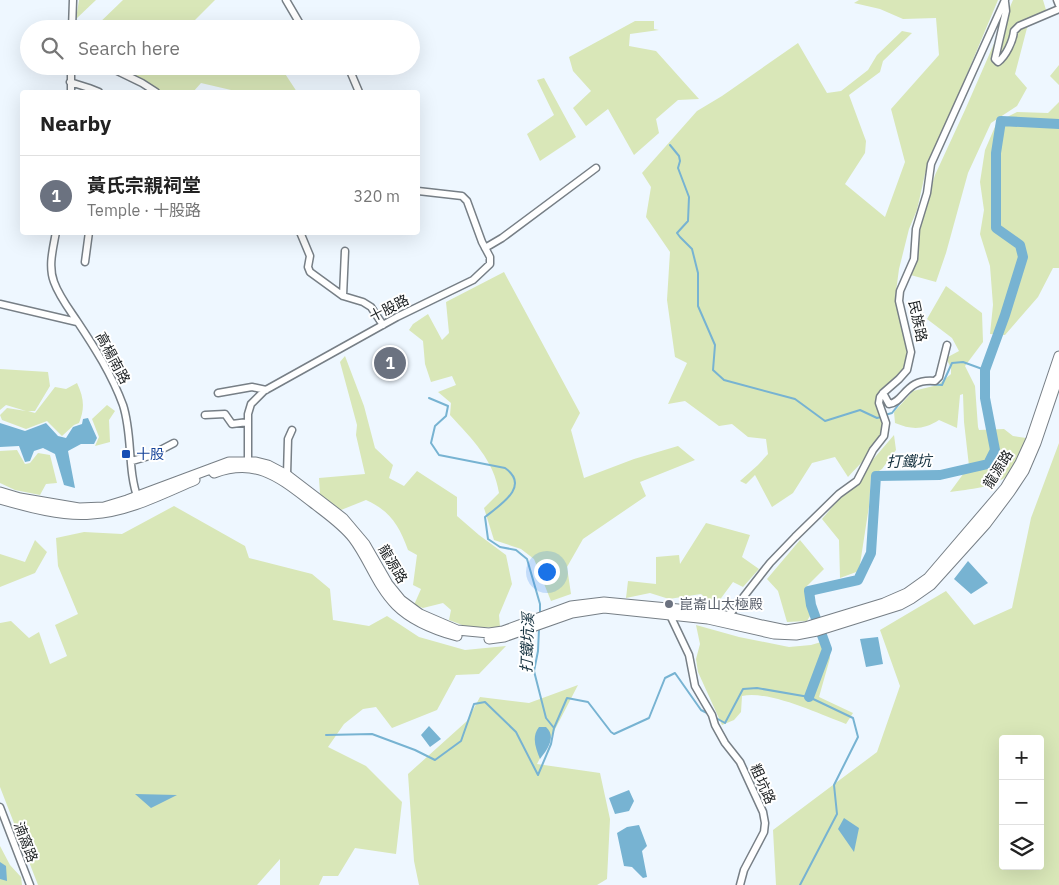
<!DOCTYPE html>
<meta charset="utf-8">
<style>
:root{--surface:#fff;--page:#f2f2f2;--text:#222;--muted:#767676;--line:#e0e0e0;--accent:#b45309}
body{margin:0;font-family:"IBM Plex Sans","Noto Sans TC",sans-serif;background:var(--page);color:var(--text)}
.controls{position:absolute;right:15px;bottom:15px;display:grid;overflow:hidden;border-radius:5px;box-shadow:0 5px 20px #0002}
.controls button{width:45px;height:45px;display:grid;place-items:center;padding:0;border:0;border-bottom:1px solid var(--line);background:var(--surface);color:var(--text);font:25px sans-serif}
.you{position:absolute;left:546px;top:571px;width:18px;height:18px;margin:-12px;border:4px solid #fff;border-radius:50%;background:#1a73e8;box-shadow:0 0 0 8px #1a73e833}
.badge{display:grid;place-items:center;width:32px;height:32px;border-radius:50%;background:var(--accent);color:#fff;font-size:16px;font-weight:700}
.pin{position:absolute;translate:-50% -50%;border:2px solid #fff;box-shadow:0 1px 5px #0006}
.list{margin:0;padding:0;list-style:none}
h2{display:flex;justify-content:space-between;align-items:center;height:65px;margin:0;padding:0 20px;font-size:21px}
h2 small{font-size:16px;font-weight:400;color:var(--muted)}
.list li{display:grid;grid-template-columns:32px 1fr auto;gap:15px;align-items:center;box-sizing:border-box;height:80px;padding:0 20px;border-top:1px solid var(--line)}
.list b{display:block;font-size:19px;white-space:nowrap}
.list p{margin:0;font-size:16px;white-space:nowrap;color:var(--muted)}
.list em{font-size:16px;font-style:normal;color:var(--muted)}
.icon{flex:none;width:28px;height:28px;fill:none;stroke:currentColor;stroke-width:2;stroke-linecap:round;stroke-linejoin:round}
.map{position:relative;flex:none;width:1059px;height:885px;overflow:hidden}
.search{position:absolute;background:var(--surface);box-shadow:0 5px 20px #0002;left:20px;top:20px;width:400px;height:55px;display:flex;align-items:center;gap:12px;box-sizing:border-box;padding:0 18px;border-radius:28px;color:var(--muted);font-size:19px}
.panel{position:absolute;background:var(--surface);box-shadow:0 5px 20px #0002;left:20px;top:90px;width:400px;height:145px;border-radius:5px}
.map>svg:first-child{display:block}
.green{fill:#d9e7b8;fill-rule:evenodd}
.water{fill:#77b3d2}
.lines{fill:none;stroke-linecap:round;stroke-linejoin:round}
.stream{stroke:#77b3d2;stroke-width:2}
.river{stroke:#77b3d2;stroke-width:10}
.minor-casing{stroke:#777f86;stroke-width:9}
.major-casing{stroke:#777f86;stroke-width:11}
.minor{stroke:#fff;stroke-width:6}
.major{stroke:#fff;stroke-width:9}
.transit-dot{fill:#1a4fb4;stroke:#fff;stroke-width:2}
.worship-dot{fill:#6b7280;stroke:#fff;stroke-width:2}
.labels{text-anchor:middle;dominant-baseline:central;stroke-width:4;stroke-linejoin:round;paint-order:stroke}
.street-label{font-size:14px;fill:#191d1f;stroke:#fff}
.transit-label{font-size:14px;fill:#164399;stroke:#fff;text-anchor:start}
.worship-label{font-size:14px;fill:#5b616d;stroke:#fff;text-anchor:start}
.water-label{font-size:15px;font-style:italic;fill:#13303e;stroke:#fff}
</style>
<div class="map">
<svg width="1059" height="885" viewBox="0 0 1059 885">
<rect width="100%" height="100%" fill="#eef7ff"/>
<path class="green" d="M79,0H96L76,19Z
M123,0H215L186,29H93Z
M859,0H998L925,174L917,210L909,229L899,269L895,299L905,328L908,350L906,369L880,398C881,405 885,414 885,421C885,443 861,462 848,477L835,457L812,463L793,493L772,507L755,475L746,484L740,481L758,465L768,454L766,439L748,437L732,424L719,426L685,401L668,404L687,363L675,357L667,300L670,252L646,217L651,187L642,173L697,111L722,96L798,43L827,93L841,91L868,70L877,55L902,31L912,33L883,61L880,72L849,95L866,141L865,153L845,184L885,217L905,162L891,109L939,55L936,18L903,19L880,9L854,3Z
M1013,0H1043L1046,10L1027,28L1015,74L1027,88L1017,106L991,123L968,173L946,253L936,282L907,274L919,225L935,175L965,110Z
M635,21H654V29L659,30L630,34L629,46L656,51L699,99L678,100L656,119L659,133L634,155L608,109L586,126L573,108L591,91L573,71L569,57Z
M1059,65V85L1050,76Z
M113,66H280L297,92H235L231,90L201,83L193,92H160Z
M544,78L576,137L540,161L527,134L554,115L537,80Z
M1059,102V268H1053L1038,297L1005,335L990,334L993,305L990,266L980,234L984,210L980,182L985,150L997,122L1017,112L1048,113Z
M504,272L580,413L571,430L584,478L634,459L678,446L695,460L640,482L646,496L583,539L567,567L571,594L551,601L534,559L521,549L494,540L484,508L499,493C494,460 472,439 450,415L451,403L438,392L456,385L452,376L431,382L425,364L423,341L409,330L413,324L428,314L442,340L449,333L446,302Z
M946,286L982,313L983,342L965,366L975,386L978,427L979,430L1004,429L1013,436L1026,438C1022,448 1016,467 1009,474C995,488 969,489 950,492L969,466L964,422L963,394L960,395L957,428L939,420C923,430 912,430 895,423L894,412L913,391L938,385L951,374V368L946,358L959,351L952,338L927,319Z
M345,356L364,406L375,448L393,465L389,478L404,486L417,471L457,497V516L479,535L506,555L512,584L499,615L500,627L470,628L449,620L451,610L443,603L423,608L414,605L421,589L413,585L417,555L408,550C399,525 390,511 366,500L341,510L320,494L319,478L365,474L356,435L357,425L340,362Z
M0,369L48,372L50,386L35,411H28L35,413L55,387L66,389L77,383C84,398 85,408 79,423L74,425L62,436L47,421L26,429L2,420L0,415L7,408L26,411L6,405L0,410Z
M107,405L115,411L109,420L110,442L95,446L99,437L92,419Z
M894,435L896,450L882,469L871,476L869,506L859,571L840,578L839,540L822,519Z
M1059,443V885H776L773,830L877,752L900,686L880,630L946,591L974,625L1012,608L1031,518ZM1003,739H1040V866H1003Z
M17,450L25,464L30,463L38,453L50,455L57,483L46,484L40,495L15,490L0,483V451Z
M174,506L245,546L249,558L312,574L330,589L333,620L369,626L387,616L419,637L465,650L506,646L479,674L456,675L437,710L392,728L376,707L363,709L344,724L328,747L366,766L402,802L396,854L355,848L338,876H323L319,885H280V859L257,885H38L0,787V623L11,621L29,638L39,632L50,664L67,656L55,625L78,614L58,566L56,538L84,532L122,534Z
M706,523L750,535L742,557L759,569L743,587L733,582L719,601L710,602L701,594L669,599L650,593L626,598L628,581L656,584V557L679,555L680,564Z
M35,540L47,552L35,573L0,587V554L25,562Z
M800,540L824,569L805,588L810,616L807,621L787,622L778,591L767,579Z
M696,625L739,637L789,647L811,645L828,640L830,658L819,697L853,713L846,724C819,714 769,690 742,696L741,712L734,720L722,725L698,672L696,659L700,644Z
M578,685L537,764L600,773L610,819L607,879L597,885H419L414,861L408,774L467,721L480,697L529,703Z
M0,846L10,865L21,877L22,885H0Z"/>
<path class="water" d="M88,418L97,438L94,444H81L68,451L75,488L64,485L55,454L43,448L34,451L30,461L25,462L19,446L0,447V423L25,431L46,423L58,436L66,438L73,427L82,424L83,419Z
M968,561L988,583L971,594L954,579Z
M878,637L883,664L866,667L860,639Z
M429,726L441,739L430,747L421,735Z
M539,727H546C557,737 547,750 540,759C536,749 531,737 539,727Z
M629,790L634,801L629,811L615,814L609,798Z
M135,794L177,795L151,808Z
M844,818L859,828L854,852L838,829Z
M639,825L647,846L642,851L647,877L643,878L632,867L624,866L617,833L627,827Z
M0,862L6,866L7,881L0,879Z"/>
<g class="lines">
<path class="stream" d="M670,145L679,156L680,161L678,168L689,197L688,221L677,233L680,237L692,249L698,273V306L715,345L713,370L724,380L795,399L825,421L860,410L877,418L881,417
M925,384L942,385L952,363L963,362L985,370
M908,394L916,387
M429,398L448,406L446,416L435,426L431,443L439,455L505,468C531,486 500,505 485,517L488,539L500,547L516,550L527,559L540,604V614
M885,415L892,413L903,399
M539,629L538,651L534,671L546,718L554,728L567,698L588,702L611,732L614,734L649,718L665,678L675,673L701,710L709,714
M716,718L725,723L743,689L757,688L809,697L853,718L858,737L834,785L837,814L800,885
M326,735L372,734L415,750L435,760L461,741L474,704L485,702L516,732L538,775L551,744L554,728"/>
<path class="river" d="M809,697L827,649L811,605L809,591L858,580L871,553L876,476L940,475L988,464L995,450L985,398V370L1005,315L1023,257L1020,245L996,228V153L1001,121L1059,124"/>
<g class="minor-casing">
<path id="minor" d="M286,0L303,29
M1057,0L1059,5
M1005,2L1006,11L995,59L998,62C1006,56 1013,41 1014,31L1019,26L1059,9
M72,29L73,0
M71,66V92
M107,66L142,83L156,92
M348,66L359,92
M70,82L89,88L99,92
M56,232C53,249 48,266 54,282C59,296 69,309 77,321C95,348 112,375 123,405C133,436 127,469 138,499
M300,232L310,256L308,267L310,272L343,296L363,302L371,307L383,325
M485,248L502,238L596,168
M85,262L89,232
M343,296L345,251
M0,304L77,322
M218,393L252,387L266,390
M883,393L889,404C905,402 905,378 935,381L939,377L947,345
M205,415L225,414L232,424L248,422
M132,461L149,456L174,443
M248,466V414L251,404L264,391L397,317L473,280L490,264V257L482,242L467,201L462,196L418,191
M287,475L288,439L292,430
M669,613L689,655L695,686L712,715L715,725L725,743L740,762L763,812L765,823L764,832L744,870L740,885
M727,618L770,563L795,537L839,494L857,481L873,450L884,436L886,423L879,403L880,397L883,393L899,379L907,370L911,352L899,301L900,291L914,259L916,229L927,193L931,164L1005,0
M0,807L30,885"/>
</g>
<g class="major-casing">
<path id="major" d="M214,473C257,457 280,478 313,503C327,514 342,524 353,538C369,559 377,586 396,605C412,621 435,630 457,636
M0,492L20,498L79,508L104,507L127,500L229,462H256L268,465L287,475L343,518L365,544L388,584L401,600L420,614L457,630L489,633L503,631L571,606L604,602L710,612L762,625L786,630L805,627L884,603L907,593L928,578L1005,488L1020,463L1031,439L1059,356
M0,499C28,507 63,517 92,514C128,512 162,494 195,480
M489,639L504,637L572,613L604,608L708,619L774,634L796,635L817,631L900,605L911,599L931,585L986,524L1010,492L1024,471L1036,443L1059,375"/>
</g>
<use href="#minor" class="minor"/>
<use href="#major" class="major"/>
</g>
<rect class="transit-dot" x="121" y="449" width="10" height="10" rx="2.5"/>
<circle class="worship-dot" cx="669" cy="604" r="5"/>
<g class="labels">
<g class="street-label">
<text transform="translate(389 308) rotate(-27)">十股路</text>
<text transform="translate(918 321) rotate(78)">民族路</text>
<text transform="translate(113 358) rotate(62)">高楊南路</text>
<text transform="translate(998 469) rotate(-58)">龍源路</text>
<text transform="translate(393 564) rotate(59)">龍源路</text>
<text transform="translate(763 784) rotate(66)">粗坑路</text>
<text transform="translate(26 842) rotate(69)">湳窩路</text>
</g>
<g class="transit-label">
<text x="136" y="454">十股</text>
</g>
<g class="worship-label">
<text x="679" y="604">崑崙山太極殿</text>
</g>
<g class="water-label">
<text transform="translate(909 461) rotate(-1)">打鐵坑</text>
<text transform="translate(527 643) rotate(-88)">打鐵坑溪</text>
</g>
</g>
</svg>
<div class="controls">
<button>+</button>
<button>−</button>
<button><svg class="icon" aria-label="layers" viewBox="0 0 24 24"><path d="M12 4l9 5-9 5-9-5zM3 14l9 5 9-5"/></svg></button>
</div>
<div class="you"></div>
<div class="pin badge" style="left:390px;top:363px;background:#6b7280">1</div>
<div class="search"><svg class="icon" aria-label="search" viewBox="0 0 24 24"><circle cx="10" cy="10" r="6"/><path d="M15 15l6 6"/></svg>Search here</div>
<section class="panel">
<h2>Nearby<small></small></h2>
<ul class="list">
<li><span class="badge" style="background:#6b7280">1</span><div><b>黃氏宗親祠堂</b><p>Temple · 十股路</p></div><em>320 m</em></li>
</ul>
</section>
</div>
